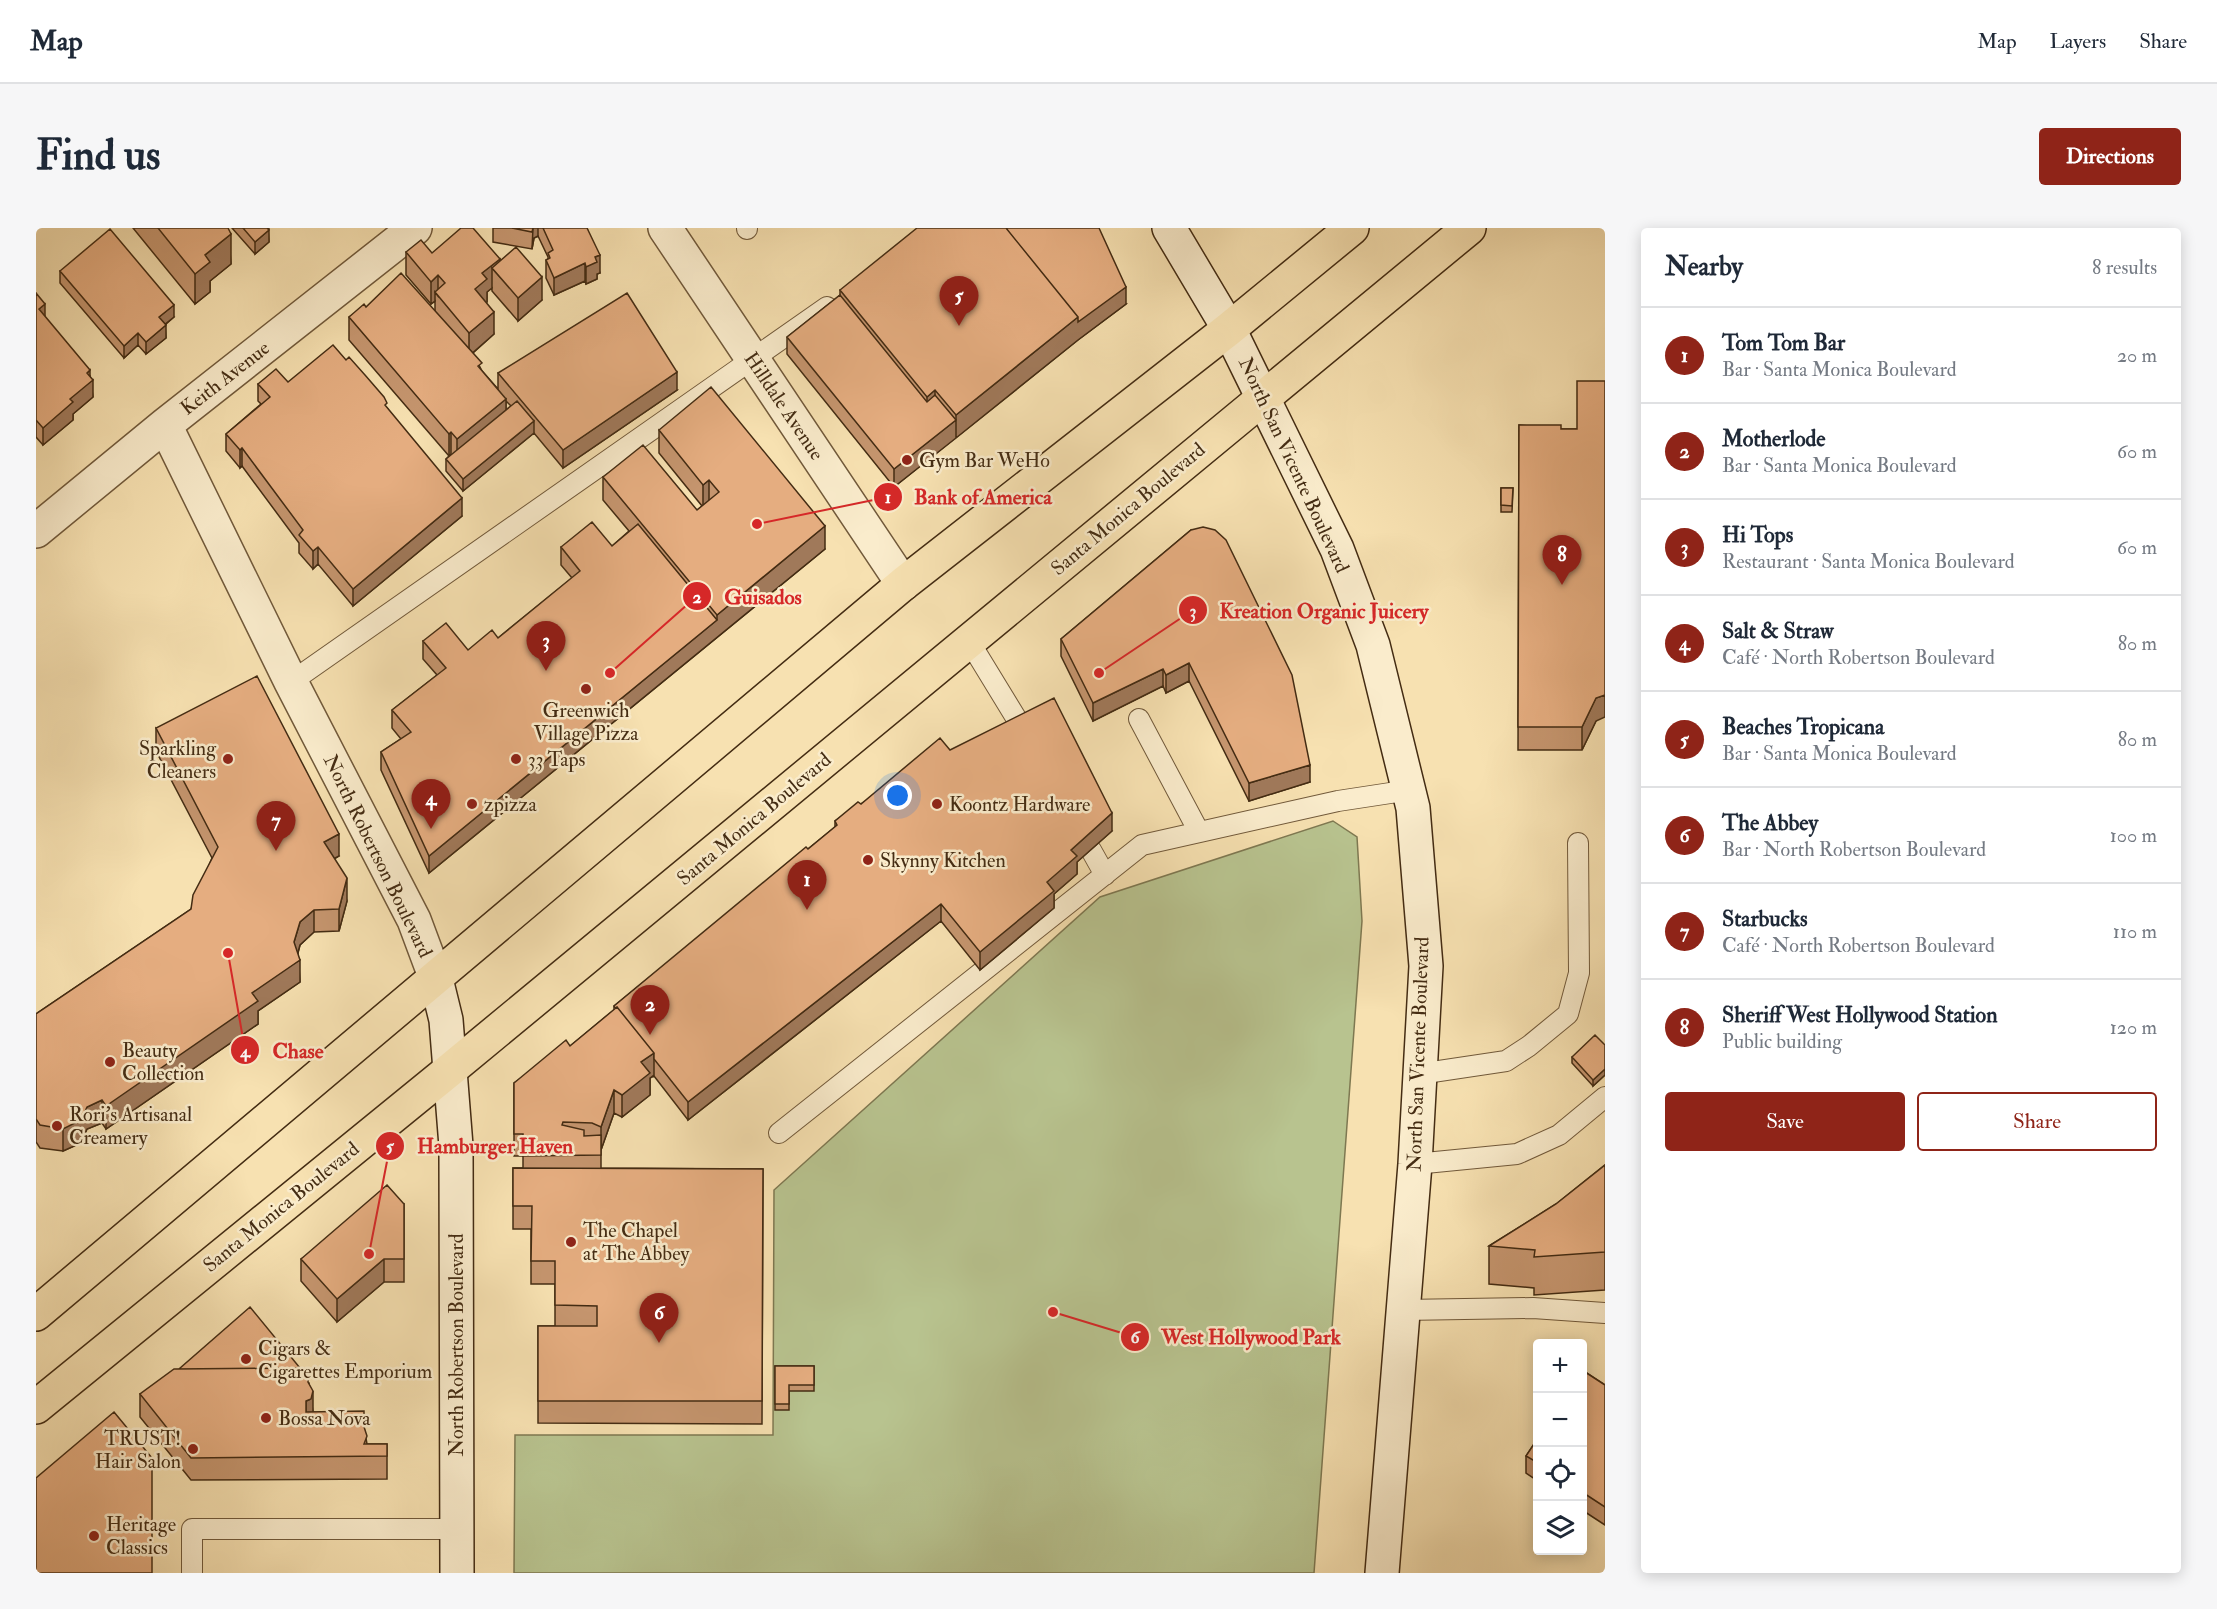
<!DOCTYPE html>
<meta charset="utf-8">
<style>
:root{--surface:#fff;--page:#f6f6f7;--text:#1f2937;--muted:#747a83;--line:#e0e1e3;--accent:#8f2418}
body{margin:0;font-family:"IM FELL Double Pica",serif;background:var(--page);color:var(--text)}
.controls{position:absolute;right:18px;bottom:18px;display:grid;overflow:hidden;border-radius:6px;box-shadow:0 3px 15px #0003}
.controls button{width:54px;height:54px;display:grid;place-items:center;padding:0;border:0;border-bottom:2px solid var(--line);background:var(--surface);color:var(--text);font:30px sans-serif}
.you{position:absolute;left:862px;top:568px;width:21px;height:21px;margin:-15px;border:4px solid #fff;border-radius:50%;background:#1a73e8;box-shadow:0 0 0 9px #1a73e833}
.badge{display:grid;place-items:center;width:39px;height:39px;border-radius:50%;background:var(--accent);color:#fff;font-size:20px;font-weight:700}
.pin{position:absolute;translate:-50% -50px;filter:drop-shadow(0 2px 3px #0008)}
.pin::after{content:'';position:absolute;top:32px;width:21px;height:18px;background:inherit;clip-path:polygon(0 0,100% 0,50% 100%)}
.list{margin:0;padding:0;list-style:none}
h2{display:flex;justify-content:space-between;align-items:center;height:78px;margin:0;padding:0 24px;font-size:26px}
h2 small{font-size:20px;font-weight:400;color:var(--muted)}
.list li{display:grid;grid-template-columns:39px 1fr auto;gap:18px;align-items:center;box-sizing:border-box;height:96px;padding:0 24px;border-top:2px solid var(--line)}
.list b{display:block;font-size:22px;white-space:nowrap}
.list p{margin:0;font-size:20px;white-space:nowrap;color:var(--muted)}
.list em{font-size:20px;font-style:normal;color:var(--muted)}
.actions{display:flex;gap:12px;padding:18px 24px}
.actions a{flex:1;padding:14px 0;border:2px solid var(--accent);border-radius:6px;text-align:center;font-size:21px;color:var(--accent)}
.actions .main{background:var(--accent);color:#fff}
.icon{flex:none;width:33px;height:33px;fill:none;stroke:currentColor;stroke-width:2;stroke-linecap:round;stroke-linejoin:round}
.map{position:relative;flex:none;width:1569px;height:1345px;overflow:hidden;border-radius:6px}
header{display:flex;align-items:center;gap:36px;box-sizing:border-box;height:84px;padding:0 30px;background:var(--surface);border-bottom:2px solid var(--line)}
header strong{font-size:28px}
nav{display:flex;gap:33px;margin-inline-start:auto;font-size:21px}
.intro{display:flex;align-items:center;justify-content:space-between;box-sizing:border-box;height:144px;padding:0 36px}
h1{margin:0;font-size:42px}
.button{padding:15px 27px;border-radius:6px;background:var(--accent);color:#fff;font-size:21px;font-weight:700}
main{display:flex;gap:36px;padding:0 36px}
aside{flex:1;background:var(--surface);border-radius:6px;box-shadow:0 3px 15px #0003}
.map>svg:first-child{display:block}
.green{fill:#b8c38f;stroke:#7e7851;stroke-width:1.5}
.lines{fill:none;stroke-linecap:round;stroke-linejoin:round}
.lane-casing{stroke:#71593a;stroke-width:22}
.street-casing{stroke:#71593a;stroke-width:36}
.secondary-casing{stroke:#442c13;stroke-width:36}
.primary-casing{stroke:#442c13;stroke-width:36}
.lane{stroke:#faeccc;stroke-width:20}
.street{stroke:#faeccc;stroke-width:33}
.secondary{stroke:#faeccc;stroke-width:33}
.primary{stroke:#f7e1b1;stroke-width:33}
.wall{fill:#c5956e;stroke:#442c13;stroke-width:1.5;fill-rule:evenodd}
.shaded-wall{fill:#a0795a;stroke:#442c13;stroke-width:1.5}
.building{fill:#e5ad80;stroke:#442c13;stroke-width:1.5}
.poi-dot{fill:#8f2418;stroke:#faeccc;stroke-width:2}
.labels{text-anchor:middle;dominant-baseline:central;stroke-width:5;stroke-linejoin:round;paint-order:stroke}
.street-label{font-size:20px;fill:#442c13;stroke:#faeccc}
.poi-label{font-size:20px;fill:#442c13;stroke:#faeccc;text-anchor:start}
.leader{fill:none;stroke:#d62828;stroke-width:2}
.callout-dot{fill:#d62828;stroke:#faeccc;stroke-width:2}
.mark-label{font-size:18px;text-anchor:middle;font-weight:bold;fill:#fff}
.callout-label{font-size:21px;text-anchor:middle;font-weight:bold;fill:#d62828;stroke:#faeccc;stroke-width:5;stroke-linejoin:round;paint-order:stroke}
</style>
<header>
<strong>Map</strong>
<nav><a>Map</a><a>Layers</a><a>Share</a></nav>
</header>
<div class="intro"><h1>Find us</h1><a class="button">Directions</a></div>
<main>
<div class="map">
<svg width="1569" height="1345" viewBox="0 0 1569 1345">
<rect width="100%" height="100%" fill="#f7e1b1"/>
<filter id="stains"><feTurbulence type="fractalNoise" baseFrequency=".00333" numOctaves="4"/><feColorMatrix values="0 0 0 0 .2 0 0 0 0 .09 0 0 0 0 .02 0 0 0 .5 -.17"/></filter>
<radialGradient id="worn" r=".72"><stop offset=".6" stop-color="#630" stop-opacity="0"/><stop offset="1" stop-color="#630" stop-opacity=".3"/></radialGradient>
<path class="green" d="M1297,593L1321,609L1326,693L1278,1345H478L479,1207H737L738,962L1064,669Z"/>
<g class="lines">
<g class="lane-casing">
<path id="lane" d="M711,1V0
M933,413L988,503
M255,454L791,79
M1103,491L1163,604
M1055,622L1069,647
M1383,846L1470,833L1493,818L1532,786L1543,745L1542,615
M743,905L1106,617L1302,573L1374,562
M1379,936L1481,926L1523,907L1569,869
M1367,1082L1497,1080L1569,1085
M156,1345V1301H421"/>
</g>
<g class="street-casing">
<path id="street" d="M629,0L867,356
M129,197L255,454L378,692L400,751
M0,303L129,197L379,0"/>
</g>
<g class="secondary-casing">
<path id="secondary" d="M1133,0L1193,101L1301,321L1337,417L1377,580L1390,738L1379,936L1346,1345
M400,751L410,792L420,918L421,1345"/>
</g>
<g class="primary-casing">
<path id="primary" d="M0,1086L867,356L1193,101L1316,0
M0,1179L415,841L1433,0"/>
</g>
<use href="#lane" class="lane"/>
<use href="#street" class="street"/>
<use href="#secondary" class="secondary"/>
<use href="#primary" class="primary"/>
</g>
<path class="wall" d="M97,0H192L195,36L174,53V64L159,76Z
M196,0H233L232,1L233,14L219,26Z
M457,0H551L564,45L561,46V51L550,56L549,53L518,67L510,50V32L512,31V29L502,8L498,10L496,21L457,14Z
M370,24L396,25L464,34L506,72L482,93L456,63V60L451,64V74L450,75L458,106L437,125L446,143L462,161V145L641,162L527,240L498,205L427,263L410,243V231L413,228L313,112V89L330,79L399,83V73L395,76L370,47ZM470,173L475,178L470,182Z
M24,43L138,89L129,97L130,110L110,126L102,117L88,130L24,55Z
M804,62L1090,76L1042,112L858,259L751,126V109L804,67Z
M0,65L9,89L54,148L57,169L37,186V192L7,217L0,209Z
M310,132L351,180L426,288L317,378L282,336L277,341L263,325V315L206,238L204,240L190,223V206L225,176L222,173V156L252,154Z
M1483,197L1525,201H1541L1560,493L1546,522H1482Z
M623,202L789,321L393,645L345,542V524L365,511L356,500V482L401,447L387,431V413L432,422L462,410L536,350L525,337V319L576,318L593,303L567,272V249L661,282L666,278L623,225Z
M1465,260H1477L1476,284H1465Z
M1155,302L1274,554L1213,573L1153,453L1130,465L1127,458L1057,493L1025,428V411Z
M120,500L303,628L298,631L311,673L303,703L278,704L264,717L262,725L264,754L222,783V796L70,901L66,895L51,901L45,915L27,923L4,920L0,914V786L155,681L176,630L120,523Z
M914,522L1076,603L1041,634V646L1018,666V680L944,742L905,693L652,892L618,848L614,850V867L586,889L578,885L565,922V940L727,941L726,1196L502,1195V1098H519V1056H495V1001H477V940H487V928H478V855L534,818L578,782V778L799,599V593L825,576Z
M1569,817V847L1557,858L1536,835V829Z
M1569,937V1062L1498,1067V1060L1453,1056V1018L1520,976Z
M368,976V1054H348L301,1094L265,1053V1031Z
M739,1138H778V1163H753V1182H739Z
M1546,1142L1569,1157V1297L1546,1282Z
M273,1155L277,1184L328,1199L331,1216H351V1251L155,1252L104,1189V1166Z
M1502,1210V1253L1490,1245V1228Z"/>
<path class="shaded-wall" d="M497,0H502V8L498,10L496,21Z
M233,2V14L219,26V14Z
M195,6V36L174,53V64L159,76V46L169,27Z
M564,27V45L561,46V51L550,56V39L559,29Z
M464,31V49L456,40V60L451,64V74L439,84V61L446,45Z
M549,35V53L518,67V50Z
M402,47V68L399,64V73L395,76V54Z
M506,49V72L482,93V70Z
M1090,59V76L1042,112L920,210V187L1042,89Z
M9,76V93L3,81Z
M138,77V89L123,101V89Z
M458,84V106L433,128V105Z
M130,97V110L110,126V114Z
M102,105V117L88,130V118Z
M54,142V154L57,152V169L37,186V192L7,217V200L34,171L51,145Z
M641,144V162L527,240V222Z
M899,162V184L891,191V169Z
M470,171V193L421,234V211Z
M920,192V210L858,259V241Z
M498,193V205L427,263V251Z
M415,204V226L413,228V206Z
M206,220V238L204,240V222Z
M673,252V275L667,279V257Z
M426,270V288L317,378V361Z
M789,298V321L393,645V628L681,392V387Z
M282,319V336L277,341V323Z
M1153,435V453L1130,465V447Z
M1127,441V458L1057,493V475Z
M1569,467V489L1560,493L1546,522V499L1560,470Z
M1274,537V554L1213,573V555Z
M1076,585V603L1041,634V646L1018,666V680L944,742V724L1011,654L1035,622Z
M303,606V628L288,636V614Z
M311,650V673L303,703V681Z
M905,676V693L652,892V874Z
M278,682V704L264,717L259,735L264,732V754L222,783V796L70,901V878L258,714L264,694Z
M618,825V847L614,850V867L586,889V867L605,834Z
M1569,841V847L1557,858V852Z
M578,862V885L565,922V899Z
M66,872V895L51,901L45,915L27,923V901L51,879Z
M348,1031V1054L301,1094V1071Z
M277,1163V1186L270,1195V1173L273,1172Z"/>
<path class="building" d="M122,0H192L195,6L169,27L174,34L159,46Z
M207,0H231L233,2L219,14Z
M425,0H437L464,31L446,45L451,51L439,61L458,84L433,105L399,64L409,55L402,47L395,54L370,24L385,12L396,25Z
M476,0H497L496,4Z
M507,0H551L564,27L559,29L561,34L550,39L549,35L518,50L510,32L514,30L512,25L517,22Z
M881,0H970L1042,89L920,187L899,162L891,169L804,62Z
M970,0H1063L1090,59L1042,94V89Z
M74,1L138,77L123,89L130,97L110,114L102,105L88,118L24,43Z
M480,19L506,49L482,70L456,40Z
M365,45L446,135L442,138L470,171L421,211L415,204L413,206L313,89L328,76L330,79Z
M0,65L9,76L3,81L54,142L51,145L57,152L34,171L37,174L7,200L0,192Z
M591,65L641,144L527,222L462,145Z
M804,67L891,174L899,167L920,192L858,241L751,109Z
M297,117L310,132L313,129L329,147L348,169L351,175L349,177L426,270L317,361L282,319L277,323L263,307L267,302L206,220L204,222L190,206L234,169L222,156L240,141L252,154Z
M1541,153H1569V467L1560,470L1546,499H1482L1483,197H1525V201H1541Z
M675,159L789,298L681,387L567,249L607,217L661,282L683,264L673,252L667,257L623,202Z
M481,173L498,193L427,251L410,231Z
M1465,260H1477L1476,278L1465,277Z
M556,294L576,318L602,296L681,392L393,628L345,524L375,504L356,482L410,440L387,413L410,395L432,422L456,402L462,410L544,343L525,319Z
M1167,299L1179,302L1190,312L1256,447L1274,537L1213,555L1153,435L1130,447L1127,441L1057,475L1025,411L1155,302Z
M221,448L303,606L288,614L311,650L303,681L278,682L264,694L258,714L264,732L216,765L222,773L70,878L66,872L51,879L45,892L27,901L4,897L0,891V786L155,681L157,667L182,619L120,500Z
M1018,470L1076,585L1035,622L1041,628L1011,654L1018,663L944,724L905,676L652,874L618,831V825L581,779L579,780L578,778L770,619L772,621L801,597L799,593L822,574L825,576L904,510L914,522Z
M581,779L618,825L605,834L614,845L586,867L578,862L565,899L556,895L527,894L526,897L548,902V908L565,907V927L487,928V906H478V855L530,812L534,818Z
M1559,807L1569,817V841L1557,852L1536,829Z
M1569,937V1024L1498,1029L1499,1022L1453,1018L1520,976Z
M477,940L727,941L726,1173H502V1098H561V1078L519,1077V1033H495L496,978H477Z
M351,957L368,976V1031H348L301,1071L265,1031Z
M214,1079L264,1140L143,1141Z
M739,1138H778V1157H753V1176H739Z
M268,1140L273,1145L272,1154L277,1163L275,1171L270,1173V1184L328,1183V1199L331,1208L328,1216H351V1228L155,1230L104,1166L138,1141Z
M1546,1142L1569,1157V1279L1546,1264Z
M78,1184L116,1230V1345H0V1250Z
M1502,1210V1235L1490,1228Z"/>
<g class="poi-dot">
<circle cx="871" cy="232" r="6"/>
<circle cx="550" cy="461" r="6"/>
<circle cx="192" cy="531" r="6"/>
<circle cx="480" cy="531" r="6"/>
<circle cx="436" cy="576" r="6"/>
<circle cx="901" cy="576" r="6"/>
<circle cx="832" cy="632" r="6"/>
<circle cx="74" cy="834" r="6"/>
<circle cx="21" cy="898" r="6"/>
<circle cx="535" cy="1014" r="6"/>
<circle cx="210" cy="1131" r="6"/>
<circle cx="230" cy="1190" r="6"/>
<circle cx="157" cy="1221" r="6"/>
<circle cx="58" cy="1308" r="6"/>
</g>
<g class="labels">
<g class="street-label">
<text transform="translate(189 150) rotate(-38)">Keith Avenue</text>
<text transform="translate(748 178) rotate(56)">Hilldale Avenue</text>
<text transform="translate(1258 237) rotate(65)">North San Vicente Boulevard</text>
<text transform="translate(1092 281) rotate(-40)">Santa Monica Boulevard</text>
<text transform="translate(718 591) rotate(-40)">Santa Monica Boulevard</text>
<text transform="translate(342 628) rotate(64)">North Robertson Boulevard</text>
<text transform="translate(1382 826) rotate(-88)">North San Vicente Boulevard</text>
<text transform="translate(245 979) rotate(-39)">Santa Monica Boulevard</text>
<text transform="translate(420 1117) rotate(-90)">North Robertson Boulevard</text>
</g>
<g class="poi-label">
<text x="883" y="232">Gym Bar WeHo</text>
<text x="550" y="482" text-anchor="middle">Greenwich<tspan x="550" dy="23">Village Pizza</tspan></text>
<text x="180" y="520" text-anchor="end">Sparkling<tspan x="180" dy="23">Cleaners</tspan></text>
<text x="492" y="531">33 Taps</text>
<text x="448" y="576">zpizza</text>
<text x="913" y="576">Koontz Hardware</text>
<text x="844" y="632">Skynny Kitchen</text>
<text x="86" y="822">Beauty<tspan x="86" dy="23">Collection</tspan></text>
<text x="33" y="886">Rori's Artisanal<tspan x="33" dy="23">Creamery</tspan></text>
<text x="547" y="1002">The Chapel<tspan x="547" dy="23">at The Abbey</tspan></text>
<text x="222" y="1120">Cigars &amp;<tspan x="222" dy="23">Cigarettes Emporium</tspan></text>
<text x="242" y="1190">Bossa Nova</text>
<text x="145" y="1210" text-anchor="end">TRUST!<tspan x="145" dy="23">Hair Salon</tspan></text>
<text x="70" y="1296">Heritage<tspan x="70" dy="23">Classics</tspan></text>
</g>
</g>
<path class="leader" d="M721 296L852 269M574 445L661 368M1063 445L1157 382M192 725L209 822M333 1026L354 918M1017 1084L1099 1109"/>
<g class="callout-dot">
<circle cx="721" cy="296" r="6"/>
<circle cx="574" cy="445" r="6"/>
<circle cx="1063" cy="445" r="6"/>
<circle cx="192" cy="725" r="6"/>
<circle cx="333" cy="1026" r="6"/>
<circle cx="1017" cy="1084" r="6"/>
<circle cx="852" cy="269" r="15"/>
<circle cx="661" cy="368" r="15"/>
<circle cx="1157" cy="382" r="15"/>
<circle cx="209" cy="822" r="15"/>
<circle cx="354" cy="918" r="15"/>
<circle cx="1099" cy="1109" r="15"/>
</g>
<g class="mark-label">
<text x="852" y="275">1</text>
<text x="661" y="375">2</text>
<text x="1157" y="389">3</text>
<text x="209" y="829">4</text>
<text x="354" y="924">5</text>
<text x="1099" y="1115">6</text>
</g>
<g class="callout-label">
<text x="947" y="276">Bank of America</text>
<text x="727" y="376">Guisados</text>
<text x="1288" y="390">Kreation Organic Juicery</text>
<text x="262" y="830">Chase</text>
<text x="459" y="925">Hamburger Haven</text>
<text x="1215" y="1116">West Hollywood Park</text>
</g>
<rect width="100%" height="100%" filter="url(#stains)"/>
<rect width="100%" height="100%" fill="url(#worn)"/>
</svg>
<div class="controls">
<button>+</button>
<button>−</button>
<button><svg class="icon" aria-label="locate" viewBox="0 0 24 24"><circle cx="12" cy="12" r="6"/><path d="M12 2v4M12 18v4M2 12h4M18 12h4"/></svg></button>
<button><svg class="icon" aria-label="layers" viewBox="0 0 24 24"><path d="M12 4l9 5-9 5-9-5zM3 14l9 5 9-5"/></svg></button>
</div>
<div class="you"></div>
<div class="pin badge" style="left:771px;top:682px">1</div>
<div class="pin badge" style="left:614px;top:807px">2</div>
<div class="pin badge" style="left:510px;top:443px">3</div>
<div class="pin badge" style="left:395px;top:601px">4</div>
<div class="pin badge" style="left:923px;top:98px">5</div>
<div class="pin badge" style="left:623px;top:1115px">6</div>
<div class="pin badge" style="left:240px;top:623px">7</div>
<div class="pin badge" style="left:1526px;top:357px">8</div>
</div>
<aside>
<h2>Nearby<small>8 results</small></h2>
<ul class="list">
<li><span class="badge">1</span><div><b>Tom Tom Bar</b><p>Bar · Santa Monica Boulevard</p></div><em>20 m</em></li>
<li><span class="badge">2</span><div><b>Motherlode</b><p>Bar · Santa Monica Boulevard</p></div><em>60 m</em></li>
<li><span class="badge">3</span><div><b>Hi Tops</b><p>Restaurant · Santa Monica Boulevard</p></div><em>60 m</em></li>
<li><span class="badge">4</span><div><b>Salt &amp; Straw</b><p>Café · North Robertson Boulevard</p></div><em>80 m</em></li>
<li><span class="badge">5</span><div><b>Beaches Tropicana</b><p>Bar · Santa Monica Boulevard</p></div><em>80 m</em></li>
<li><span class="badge">6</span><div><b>The Abbey</b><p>Bar · North Robertson Boulevard</p></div><em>100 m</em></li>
<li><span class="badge">7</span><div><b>Starbucks</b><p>Café · North Robertson Boulevard</p></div><em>110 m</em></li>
<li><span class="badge">8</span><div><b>Sheriff West Hollywood Station</b><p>Public building</p></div><em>120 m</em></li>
</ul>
<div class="actions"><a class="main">Save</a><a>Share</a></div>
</aside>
</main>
